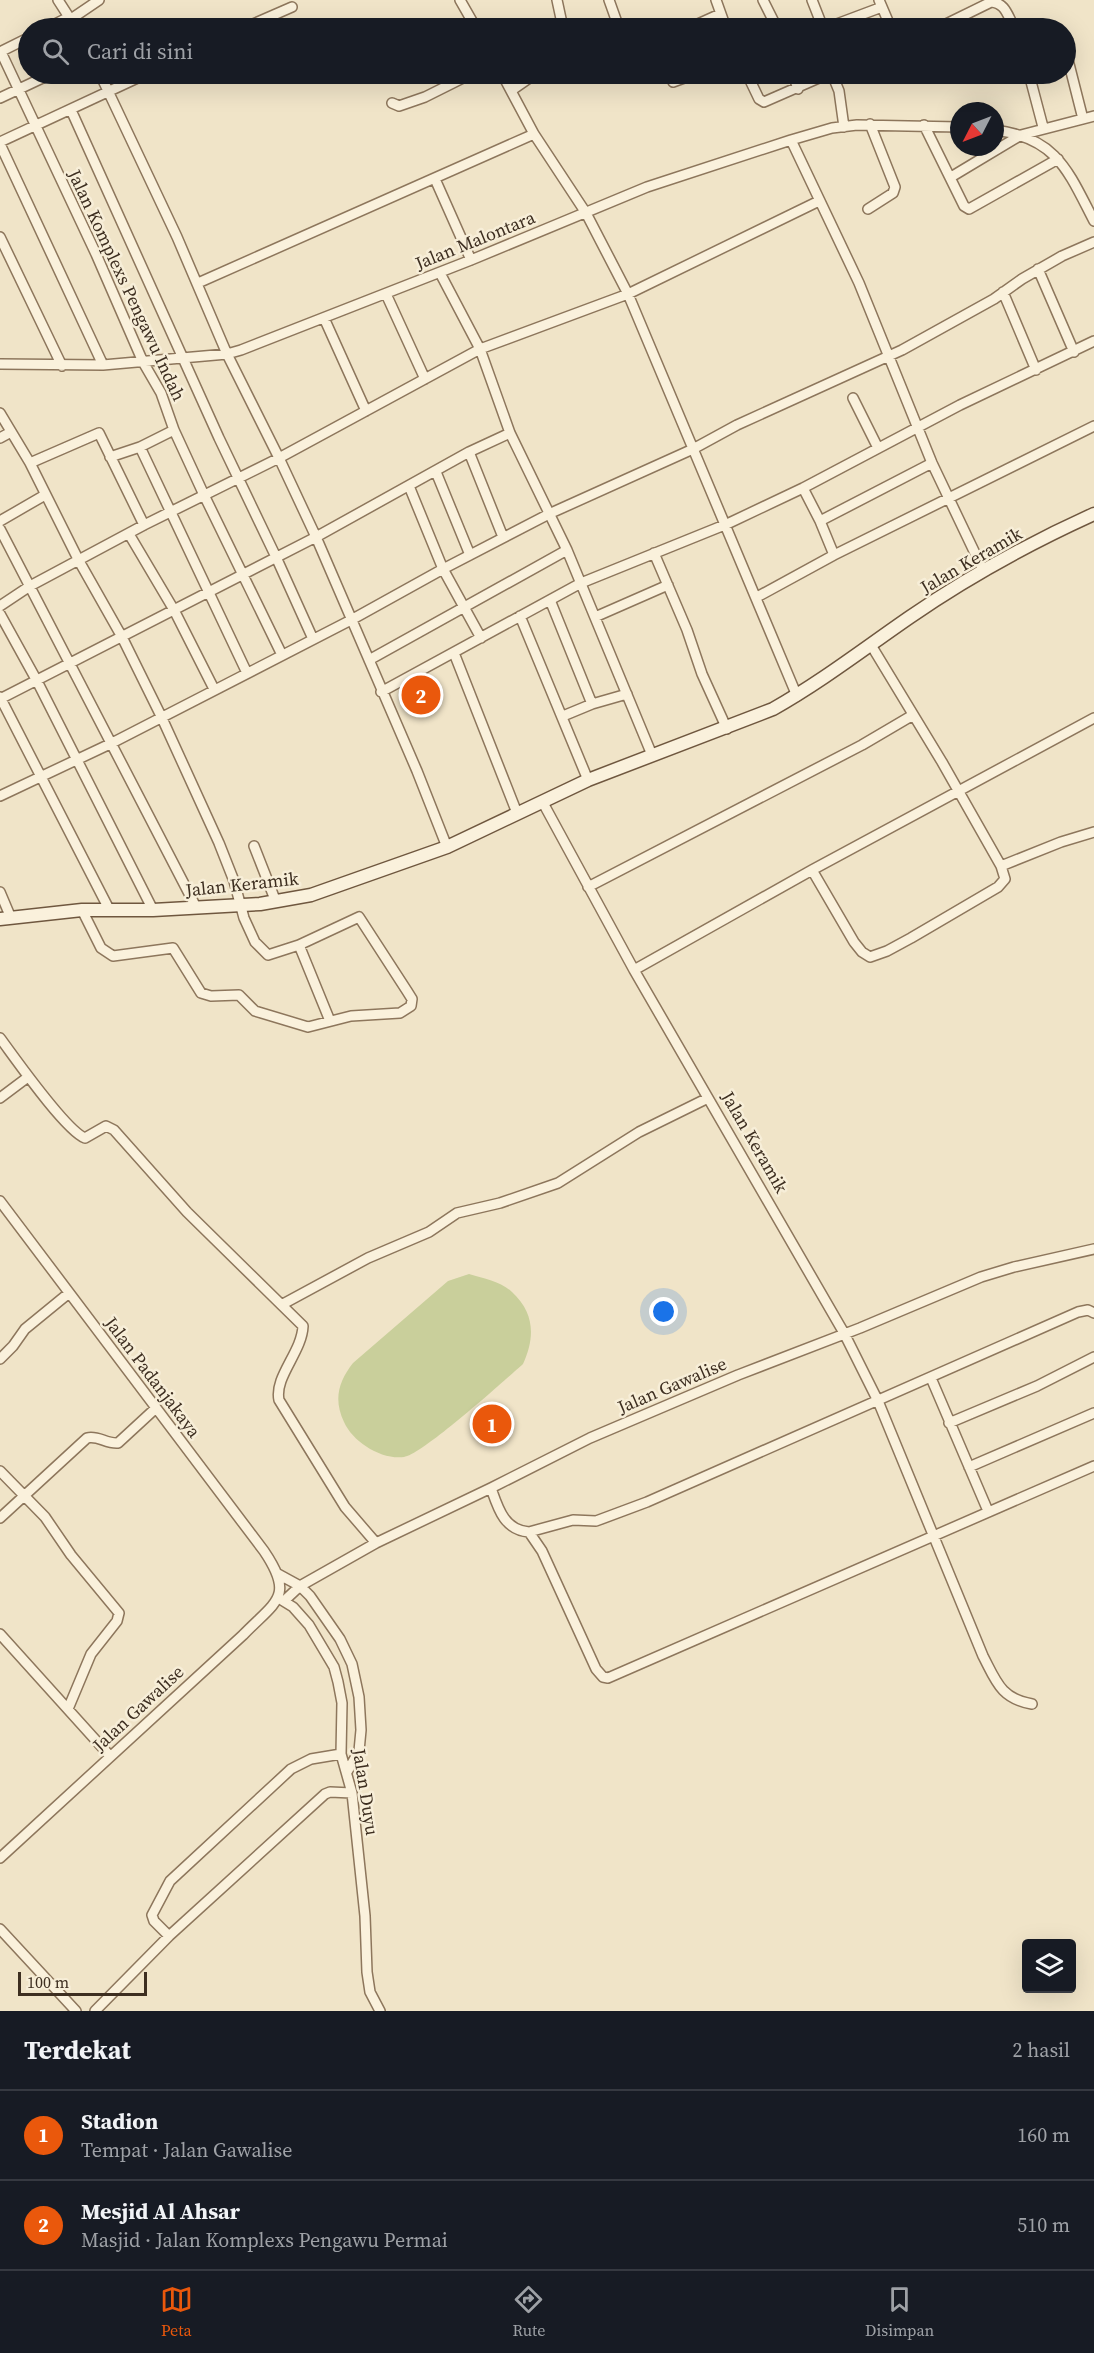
<!DOCTYPE html>
<html lang="id">
<meta charset="utf-8">
<style>
:root{--surface:#171b24;--page:#242831;--text:#f1f3f6;--muted:#9ea1a6;--line:#363941;--accent:#ea580c}
body{margin:0;font-family:"Source Serif 4",serif;background:var(--page);color:var(--text)}
.controls{position:absolute;right:18px;bottom:18px;display:grid;overflow:hidden;border-radius:6px;box-shadow:0 6px 24px #0002}
.controls button{width:54px;height:54px;display:grid;place-items:center;padding:0;border:0;border-bottom:2px solid var(--line);background:var(--surface);color:var(--text);font:30px sans-serif}
.compass{position:absolute;left:950px;top:102px;width:54px;height:54px;border-radius:50%;background:var(--surface);box-shadow:0 6px 24px #0002;rotate:228deg}
.scale{position:absolute;left:18px;bottom:15px;width:129px;box-sizing:border-box;padding-left:6px;border:3px solid #3d2e20;border-top:0;font-size:16px;line-height:21px;white-space:nowrap;color:#3d2e20;-webkit-text-stroke:4px #f7eed8;paint-order:stroke}
.you{position:absolute;left:664px;top:1312px;width:21px;height:21px;margin:-15px;border:4px solid #fff;border-radius:50%;background:#1a73e8;box-shadow:0 0 0 9px #1a73e833}
.badge{display:grid;place-items:center;width:39px;height:39px;border-radius:50%;background:var(--accent);color:#fff;font-size:20px;font-weight:700}
.pin{position:absolute;translate:-50% -50%;border:3px solid #fff;box-shadow:0 2px 6px #0006}
.list{margin:0;padding:0;list-style:none}
h2{display:flex;justify-content:space-between;align-items:center;height:78px;margin:0;padding:0 24px;font-size:26px}
h2 small{font-size:20px;font-weight:400;color:var(--muted)}
.list li{display:grid;grid-template-columns:39px 1fr auto;gap:18px;align-items:center;box-sizing:border-box;height:90px;padding:0 24px;border-top:2px solid var(--line)}
.list b{display:block;font-size:22px;white-space:nowrap}
.list p{margin:0;font-size:20px;white-space:nowrap;color:var(--muted)}
.list em{font-size:20px;font-style:normal;color:var(--muted)}
.icon{flex:none;width:33px;height:33px;fill:none;stroke:currentColor;stroke-width:2;stroke-linecap:round;stroke-linejoin:round}
.map{position:relative;flex:none;width:1094px;height:2011px;overflow:hidden}
.search{position:absolute;background:var(--surface);box-shadow:0 6px 24px #0002;left:18px;right:18px;top:18px;height:66px;display:flex;align-items:center;gap:15px;box-sizing:border-box;padding:0 21px;border-radius:33px;color:var(--muted);font-size:22px}
.sheet{height:258px;background:var(--surface)}
nav{display:flex;justify-content:space-around;align-items:center;box-sizing:border-box;height:84px;border-top:2px solid var(--line);background:var(--surface);font-size:16px;color:var(--muted)}
nav a{display:grid;justify-items:center;gap:3px}
nav .on{color:var(--accent)}
.map>svg:first-child{display:block}
.green{fill:#c9cf9b}
.lines{fill:none;stroke-linecap:round;stroke-linejoin:round}
.street-casing{stroke:#8d765c;stroke-width:12}
.secondary-casing{stroke:#6f573f;stroke-width:15}
.street{stroke:#faf1dc;stroke-width:9}
.secondary{stroke:#faf1dc;stroke-width:12}
.labels{text-anchor:middle;dominant-baseline:central;stroke-width:5;stroke-linejoin:round;paint-order:stroke}
.street-label{font-size:18px;fill:#3d2e20;stroke:#f7eed8}
</style>
<div class="map">
<svg width="1094" height="2011" viewBox="0 0 1094 2011">
<rect width="100%" height="100%" fill="#f0e4c8"/>
<path class="green" d="M469,1274C483,1278 502,1282 512,1292C535,1313 535,1338 523,1364C505,1380 422,1455 404,1457C381,1460 353,1442 344,1422C333,1399 339,1381 353,1363L448,1281Z"/>
<g class="lines">
<g class="street-casing">
<path id="street" d="M58,0L76,28
M460,0L476,28
M557,0L563,28
M609,0L619,28
M716,0L726,28
M763,0L777,28
M812,0L823,28
M879,0L891,28
M71,19L99,0
M47,28L69,17
M244,28L292,7
M689,28L720,14
M826,28L882,7
M938,28L991,2C1005,3 1007,14 1013,25
M0,52L28,38
M1,52L96,254L143,362L161,393L174,430L204,495L282,655
M1066,52L1083,119
M100,74L177,237L227,354L279,458L316,537L417,771L447,847
M747,74L759,99L764,102L828,74
M793,74L798,89
M832,74L839,91L844,127
M1029,74L1043,127
M673,82L695,74
M512,90L535,74
M0,98L51,74
M392,103L399,106L425,97L471,74
M71,110L219,438L276,557L313,639
M924,125L964,206L969,209L1058,159
M995,130C1057,138 1068,171 1094,221
M791,140L859,283L932,463L983,570
M0,142L146,74
M0,144L103,365
M951,177L1021,135L1094,116
M435,179L471,260
M868,209L893,193L895,187L870,124
M0,237L62,366
M1038,269L1074,352
M440,273L480,349L510,433L567,550L652,755
M198,283L534,134
M1003,292L1036,370
M386,294L425,379
M324,318L366,411
M0,364L103,365L227,354L241,350L471,260L647,187L791,140L832,128L857,125L959,127
M853,398L878,448
M0,413L30,463L79,561L122,637L161,716L219,843L234,881L244,918L255,942L268,955L299,945L330,1021
M0,438L11,432
M140,447L174,430
M469,452L503,537
M110,457L140,447L247,673
M30,463L99,433L144,525
M436,472L470,555
M409,486L443,569L481,638
M803,488L820,521
M0,521L45,495
M0,529L196,907
M129,534L174,610L214,689
M654,553L687,630L702,674L727,729
M834,555L820,521L932,463
M757,597L834,555L1094,426
M550,600L592,704
M0,606L30,586L144,525L279,458L480,349L628,294L586,213L534,134L502,74
M0,614L37,681L153,910
M520,616L588,780
M595,617L668,585
M871,645L942,762L1001,866L1061,842L1094,832
M454,653L517,813
M369,660L567,550
M381,692L581,583L727,524L803,488L960,405L1094,341
M797,696L628,294L819,201
M0,697L109,909
M0,699L316,537L469,452L510,433
M563,716L592,704L627,694
M0,796L110,744L351,620L443,569L551,513L693,449L737,425L902,350L994,299L1022,279L1062,256L1094,242
M542,801L634,970L844,1333L878,1401L983,1656C996,1681 1001,1699 1032,1704
M254,846L276,902
M812,870L854,942L862,952L870,957L887,951L911,938L998,887L1005,879L1001,866
M588,887L862,745L913,715
M0,892L11,918
M82,910L101,948L113,956L173,948L201,993L211,996L239,995L255,1011L308,1027L351,1016L400,1013L411,1006L412,999L407,991L359,917L299,945
M634,970L812,870L1094,718
M0,1038C15,1058 65,1130 85,1138L106,1126L114,1130L187,1212L303,1326C302,1352 274,1377 279,1400L345,1507L376,1543
M0,1098L28,1077
M0,1201L264,1551C295,1597 276,1601 243,1635L0,1858
M283,1304L368,1258L429,1232L457,1213L500,1203L558,1183L639,1132L708,1098
M0,1359L13,1346L25,1329L69,1293
M931,1378L988,1511
M949,1423L1037,1386L1094,1357
M969,1467L1094,1413
M0,1471L45,1517L71,1555L119,1613L117,1621L91,1654L68,1709
M491,1488C498,1508 504,1530 529,1532L573,1520L596,1521L647,1502L1078,1312L1088,1310L1094,1313
M0,1518L87,1438C98,1435 106,1444 118,1443L156,1408
M529,1532L542,1551L596,1669L603,1677L608,1678L1094,1466
M278,1574L300,1586L310,1596L340,1639L352,1664L359,1697L361,1730L359,1751L347,1772
M280,1599L293,1607L309,1625L334,1667L338,1682L342,1703L341,1754L352,1793L365,1916L367,1972L370,1992L380,2011
M285,1600L300,1586L376,1543L491,1488L590,1438L738,1375L860,1328L981,1277L1014,1267L1094,1249
M0,1634L110,1756
M0,1929L76,2011
M169,1936L154,1921L152,1915L170,1881L291,1769L311,1759L341,1754
M95,2011L169,1936L325,1794L330,1792L352,1793"/>
</g>
<g class="secondary-casing">
<path id="secondary" d="M0,919L82,910H153L260,904L311,895L447,847L588,780L773,709C821,682 865,648 910,617C968,577 1030,543 1094,514"/>
</g>
<use href="#street" class="street"/>
<use href="#secondary" class="secondary"/>
</g>
<g class="labels">
<g class="street-label">
<text transform="translate(475 240) rotate(-22)">Jalan Malontara</text>
<text transform="translate(127 285) rotate(65)">Jalan Komplexs Pengawu Indah</text>
<text transform="translate(971 560) rotate(-30)">Jalan Keramik</text>
<text transform="translate(242 884) rotate(-6)">Jalan Keramik</text>
<text transform="translate(755 1142) rotate(60)">Jalan Keramik</text>
<text transform="translate(153 1377) rotate(53)">Jalan Padanjakaya</text>
<text transform="translate(672 1385) rotate(-23)">Jalan Gawalise</text>
<text transform="translate(138 1708) rotate(-43)">Jalan Gawalise</text>
<text transform="translate(366 1792) rotate(81)">Jalan Duyu</text>
</g>
</g>
</svg>
<div class="controls">
<button><svg class="icon" aria-label="layers" viewBox="0 0 24 24"><path d="M12 4l9 5-9 5-9-5zM3 14l9 5 9-5"/></svg></button>
</div>
<svg class="compass" viewBox="-18 -18 36 36"><path d="M0-13l5 13h-10z" fill="#e53935"/><path d="M0 13l5-13h-10z" fill="#9ea1a6"/></svg>
<div class="scale">100 m</div>
<div class="you"></div>
<div class="pin badge" style="left:492px;top:1424px">1</div>
<div class="pin badge" style="left:421px;top:695px">2</div>
<div class="search"><svg class="icon" aria-label="search" viewBox="0 0 24 24"><circle cx="10" cy="10" r="6"/><path d="M15 15l6 6"/></svg>Cari di sini</div>
</div>
<section class="sheet">
<h2>Terdekat<small>2 hasil</small></h2>
<ul class="list">
<li><span class="badge">1</span><div><b>Stadion</b><p>Tempat · Jalan Gawalise</p></div><em>160 m</em></li>
<li><span class="badge">2</span><div><b>Mesjid Al Ahsar</b><p>Masjid · Jalan Komplexs Pengawu Permai</p></div><em>510 m</em></li>
</ul>
</section>
<nav>
<a class="on"><svg class="icon" aria-label="map" viewBox="0 0 24 24"><path d="M3 6l6-2 6 2 6-2v14l-6 2-6-2-6 2zM9 4v14M15 6v14"/></svg>Peta</a>
<a><svg class="icon" aria-label="directions" viewBox="0 0 24 24"><path d="M12 3l9 9-9 9-9-9zM9 14v-3h6M13 9l2 2-2 2"/></svg>Rute</a>
<a><svg class="icon" aria-label="saved" viewBox="0 0 24 24"><path d="M7 4h10v16l-5-4-5 4z"/></svg>Disimpan</a>
</nav>
